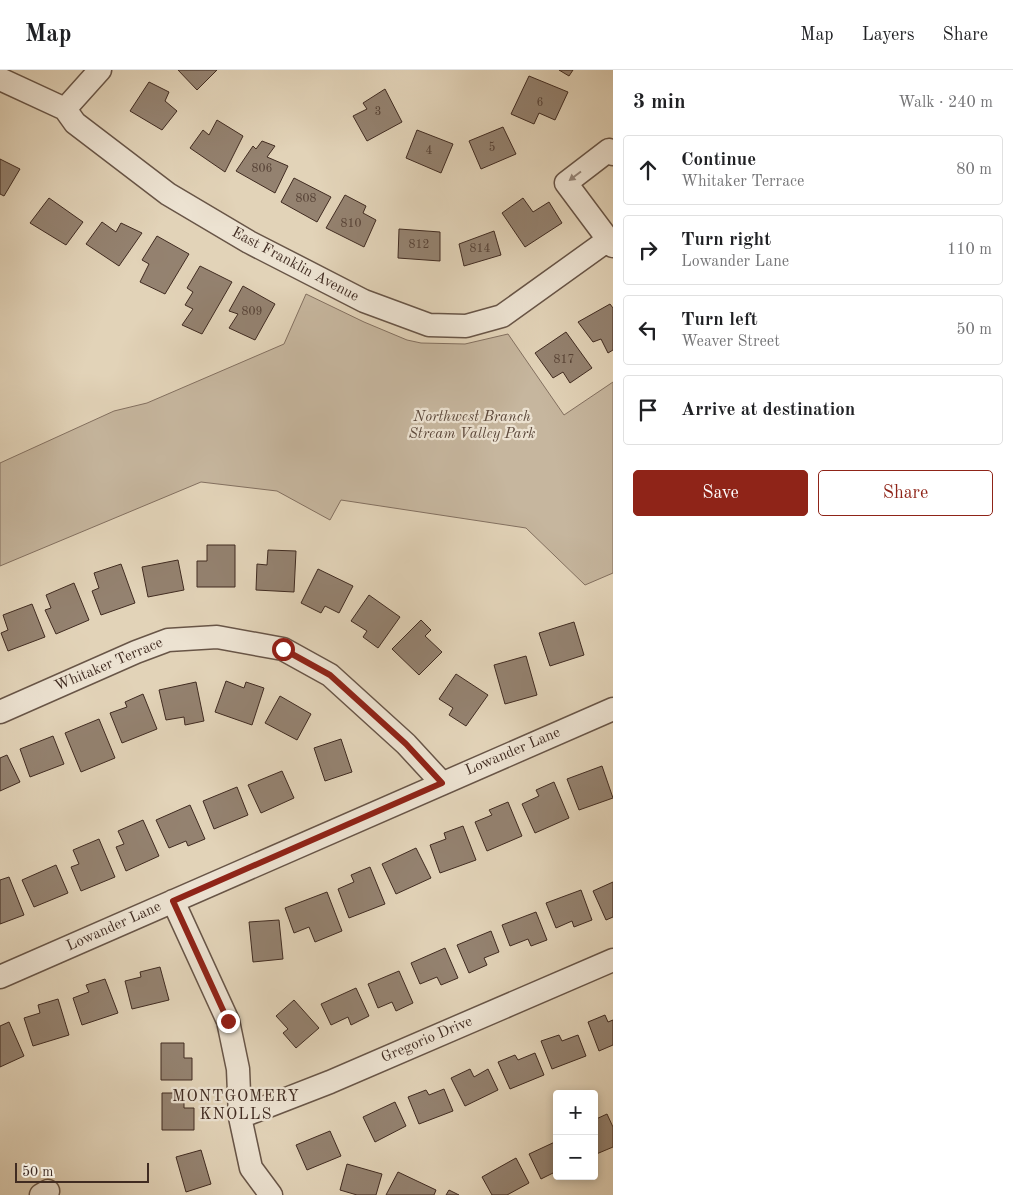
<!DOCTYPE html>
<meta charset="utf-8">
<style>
:root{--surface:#fff;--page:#f2f2f2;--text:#202124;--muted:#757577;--line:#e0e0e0;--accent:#8f2418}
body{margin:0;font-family:"Old Standard TT",serif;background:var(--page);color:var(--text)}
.controls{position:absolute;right:15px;bottom:15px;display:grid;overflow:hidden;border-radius:5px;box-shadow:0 2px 8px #0003}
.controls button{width:45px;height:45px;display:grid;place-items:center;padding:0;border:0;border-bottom:1px solid var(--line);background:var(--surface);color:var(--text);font:25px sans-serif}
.scale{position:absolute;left:15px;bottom:12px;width:134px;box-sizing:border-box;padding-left:5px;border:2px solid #402b21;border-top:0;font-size:14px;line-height:18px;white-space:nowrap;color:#402b21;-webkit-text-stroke:4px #ece2d1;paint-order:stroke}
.stop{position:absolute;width:15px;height:15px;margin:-11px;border:4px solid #8f2418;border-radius:50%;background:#fff}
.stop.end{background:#8f2418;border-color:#fff;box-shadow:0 1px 5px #0008}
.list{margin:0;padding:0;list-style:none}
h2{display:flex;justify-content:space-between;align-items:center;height:65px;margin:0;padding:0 20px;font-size:21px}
h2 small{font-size:16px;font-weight:400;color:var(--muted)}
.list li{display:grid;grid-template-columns:32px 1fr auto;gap:15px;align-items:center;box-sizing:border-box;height:70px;margin:0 10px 10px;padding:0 10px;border:1px solid var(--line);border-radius:5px}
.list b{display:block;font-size:19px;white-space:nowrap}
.list p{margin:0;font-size:16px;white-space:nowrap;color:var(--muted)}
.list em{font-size:16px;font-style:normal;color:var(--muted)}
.actions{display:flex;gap:10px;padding:15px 20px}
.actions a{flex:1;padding:11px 0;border:1px solid var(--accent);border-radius:5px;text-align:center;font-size:18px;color:var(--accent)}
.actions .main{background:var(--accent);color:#fff}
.icon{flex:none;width:28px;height:28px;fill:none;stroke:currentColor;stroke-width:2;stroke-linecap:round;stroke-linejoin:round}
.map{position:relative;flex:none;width:613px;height:1125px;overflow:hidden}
header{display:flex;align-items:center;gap:30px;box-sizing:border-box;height:70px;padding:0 25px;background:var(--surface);border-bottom:1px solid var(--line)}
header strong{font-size:24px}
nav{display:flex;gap:28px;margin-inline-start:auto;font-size:18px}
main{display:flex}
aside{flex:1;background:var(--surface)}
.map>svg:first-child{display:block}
.green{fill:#c6b69e;stroke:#837060}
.building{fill:#948270;stroke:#402b21}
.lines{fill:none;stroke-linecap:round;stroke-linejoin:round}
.minor-casing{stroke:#685547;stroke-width:25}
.minor{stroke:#ece2d1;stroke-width:22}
.oneway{fill:#968679}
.route{stroke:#8f2418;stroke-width:6}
.labels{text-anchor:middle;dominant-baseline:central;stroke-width:4.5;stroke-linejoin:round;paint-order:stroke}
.number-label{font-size:12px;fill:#554135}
.street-label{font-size:15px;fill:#402b21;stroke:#ece2d1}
.park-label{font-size:15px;font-style:italic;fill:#5b473a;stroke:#ece2d1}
.neighbourhood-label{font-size:16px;letter-spacing:1px;fill:#402b21;stroke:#ece2d1}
</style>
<header>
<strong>Map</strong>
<nav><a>Map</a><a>Layers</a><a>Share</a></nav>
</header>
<main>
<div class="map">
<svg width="613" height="1125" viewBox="0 0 613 1125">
<rect width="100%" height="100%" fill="#e2d3b8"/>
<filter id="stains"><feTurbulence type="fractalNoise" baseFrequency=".004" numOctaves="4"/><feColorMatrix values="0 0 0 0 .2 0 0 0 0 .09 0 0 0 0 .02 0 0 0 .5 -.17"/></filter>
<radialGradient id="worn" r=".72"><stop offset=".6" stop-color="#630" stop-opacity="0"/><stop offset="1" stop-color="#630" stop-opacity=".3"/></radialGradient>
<path class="green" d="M306,224L364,252L407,270L421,273L465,274L508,264L564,345L613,312V503L585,515L526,458L341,430L330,450L277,421L201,412L0,496V393L114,341L147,333L284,274Z"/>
<path class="building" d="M178,0H217L197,20Z
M559,0H573L569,6Z
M529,6L568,22L555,50L539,43L534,54L511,44Z
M149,12L169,22L165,31L177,41L162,60L130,41Z
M385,19L402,52L367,71L353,46L367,39L363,33Z
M217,50L243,66L225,102L190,78L203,60L209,65Z
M503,57L516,84L481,99L469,71Z
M417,60L453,74L441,103L406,88Z
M262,71L275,76L267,87L288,96L275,123L236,101L253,76L256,79Z
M0,89L20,99L4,126L0,124Z
M294,108L331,127L317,152L281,132Z
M345,125L366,136L363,143L376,150L364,177L326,158Z
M49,128L83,152L66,175L30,153Z
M523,128L533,142L549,132L562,153L525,177L502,143Z
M102,152L116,162L121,153L142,163L119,196L86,174Z
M399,159L440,162V191L398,188Z
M494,161L501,185L464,196L459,174Z
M157,166L189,184L165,224L140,212L149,194L142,190Z
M200,196L232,212L202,264L182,255L193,239L185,235L193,222L187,218Z
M243,216L275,234L255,270L229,258L238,244L229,241Z
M610,234L613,238V280L608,283L601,269L593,272L578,252Z
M566,262L592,298L570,313L563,302L553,308L535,283Z
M207,475H235V517H197V491H207Z
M268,480L296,481L294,522L256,520L257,494L267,495Z
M178,490L184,520L148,527L142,497Z
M121,494L135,533L101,545L92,521L99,518L94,503Z
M318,499L353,516L339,543L325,536L321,543L301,533Z
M74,513L89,550L56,564L45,540L51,538L46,525Z
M369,525L400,547L378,578L363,567L367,561L351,551Z
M32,534L45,567L8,581L1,563L8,560L3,545Z
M421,550L431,560L425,566L442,582L419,605L392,579Z
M574,552L584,585L550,596L539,563Z
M526,586L537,625L505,634L494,595Z
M456,604L488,625L466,656L449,645L453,638L439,629Z
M226,611L244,618L246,612L264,618L252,655L215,642Z
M196,612L204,651L185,655L184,647L166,650L159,620Z
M143,624L157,659L122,673L110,643L127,637L125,632Z
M280,626L311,644L297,670L265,653Z
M99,649L115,688L81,702L65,663Z
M53,666L64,694L30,707L20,679Z
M341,669L352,702L325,711L314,678Z
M7,685L20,712L0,721V688Z
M602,696L613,728L579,740L567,709Z
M282,701L294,728L261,743L248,715Z
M554,712L569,748L535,763L522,734L539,726L536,720Z
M237,717L248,745L214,759L203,731Z
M508,732L522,766L487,781L475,752L492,745L489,740Z
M190,735L205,769L188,776L186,771L169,778L156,750Z
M143,750L159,786L126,801L116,777L124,774L118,761Z
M463,756L476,790L440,803L430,775L446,769L444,763Z
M99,769L115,807L81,821L71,797L79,794L73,780Z
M416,778L431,808L396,824L382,794Z
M56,795L68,823L34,837L22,810Z
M370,797L385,834L349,848L338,819L354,812L351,805Z
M9,807L24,845L0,854V810Z
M613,812V847L606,850L593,821Z
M581,820L592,850L574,857L572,851L556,858L546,833Z
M327,822L342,861L315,872L309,857L294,863L285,838Z
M536,842L547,870L531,876L528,869L510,876L502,855Z
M279,850L283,889L253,892L249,852Z
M491,861L499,882L484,888L487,895L469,903L457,875Z
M445,878L458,908L441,915L437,907L420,914L411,893Z
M160,897L169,930L132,939L125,911L141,907L140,902Z
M399,901L413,933L396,941L392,932L378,938L368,914Z
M105,909L118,943L82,955L73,928L89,922L86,915Z
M356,918L369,946L351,955L348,947L331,955L321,934Z
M58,929L69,965L33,976L24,948L40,943L38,935Z
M294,930L319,958L296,978L283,963L288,959L276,946Z
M605,945L608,952L613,950V975L599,981L588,952Z
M9,952L24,986L0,997V956Z
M559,965L562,971L578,965L586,986L552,999L541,971Z
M161,973H184V988H192V1010H161Z
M535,983L544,1005L510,1019L498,992L515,985L518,990Z
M470,999L474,1007L488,999L498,1020L465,1036L451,1008Z
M444,1019L453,1041L419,1054L408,1027L426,1020L429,1025Z
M162,1023H184V1038H194V1060H162Z
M395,1032L406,1056L375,1072L363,1047Z
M607,1044L613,1057V1077L594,1085V1050Z
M330,1061L341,1086L307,1100L296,1075Z
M557,1071V1101L541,1109L529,1084Z
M201,1080L211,1114L186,1122L176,1087Z
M516,1088L529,1113L507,1125H492L482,1107Z
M347,1094L382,1104L376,1125H357L340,1120Z
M398,1102L436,1120L434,1125H386Z
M449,1120L459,1125H446Z"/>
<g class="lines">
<g class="minor-casing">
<path id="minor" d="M0,9L65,39L75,53L168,124L249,172L364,231L429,255L466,256L502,246L608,170
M65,39L100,0
M613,84L609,80L566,113L613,176
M0,642L136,582L168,570L217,567L283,579L330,605L406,674L442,713
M173,831L228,951L238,999L240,1047L251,1098L271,1125
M0,907L613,639
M240,1047L330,1012L613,890
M41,1125L48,1121"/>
</g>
<use href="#minor" class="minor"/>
</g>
<defs><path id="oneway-solid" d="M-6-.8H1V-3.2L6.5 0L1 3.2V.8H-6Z" transform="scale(1.25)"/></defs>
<use class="oneway" href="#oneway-solid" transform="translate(575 106) rotate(143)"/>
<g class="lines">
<path class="route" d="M228,951L173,831L442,713L406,674L330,605L283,579"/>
</g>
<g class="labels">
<g class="number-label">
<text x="540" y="33">6</text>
<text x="378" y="42">3</text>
<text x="492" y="78">5</text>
<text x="429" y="81">4</text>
<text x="262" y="99">806</text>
<text x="306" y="129">808</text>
<text x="351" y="154">810</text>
<text x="419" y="175">812</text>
<text x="480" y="179">814</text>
<text x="252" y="242">809</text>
<text x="564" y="290">817</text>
</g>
<g class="street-label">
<text transform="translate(295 195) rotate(28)">East Franklin Avenue</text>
<text transform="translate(109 595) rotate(-23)">Whitaker Terrace</text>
<text transform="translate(513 682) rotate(-23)">Lowander Lane</text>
<text transform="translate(114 857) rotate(-24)">Lowander Lane</text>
<text transform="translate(427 970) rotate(-23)">Gregorio Drive</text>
</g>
<g class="park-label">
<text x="472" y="347">Northwest Branch<tspan x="472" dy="17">Stream Valley Park</tspan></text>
</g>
<g class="neighbourhood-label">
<text x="236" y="1027">MONTGOMERY<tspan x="236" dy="18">KNOLLS</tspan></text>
</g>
</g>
<rect width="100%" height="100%" filter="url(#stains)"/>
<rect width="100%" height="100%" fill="url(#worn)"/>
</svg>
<div class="controls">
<button>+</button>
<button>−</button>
</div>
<div class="scale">50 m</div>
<div class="stop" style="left:283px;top:579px"></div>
<div class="stop end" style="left:228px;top:951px"></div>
</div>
<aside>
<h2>3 min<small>Walk · 240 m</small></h2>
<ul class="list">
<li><svg class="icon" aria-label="ahead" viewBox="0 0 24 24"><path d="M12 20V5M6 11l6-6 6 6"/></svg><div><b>Continue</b><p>Whitaker Terrace</p></div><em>80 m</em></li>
<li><svg class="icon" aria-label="right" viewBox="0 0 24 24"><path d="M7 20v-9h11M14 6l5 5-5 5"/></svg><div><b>Turn right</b><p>Lowander Lane</p></div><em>110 m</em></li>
<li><svg class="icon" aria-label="left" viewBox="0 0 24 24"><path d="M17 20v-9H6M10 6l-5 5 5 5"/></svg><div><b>Turn left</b><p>Weaver Street</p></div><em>50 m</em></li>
<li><svg class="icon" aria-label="arrive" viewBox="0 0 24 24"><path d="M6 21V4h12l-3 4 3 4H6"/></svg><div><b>Arrive at destination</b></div></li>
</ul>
<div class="actions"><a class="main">Save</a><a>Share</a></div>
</aside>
</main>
